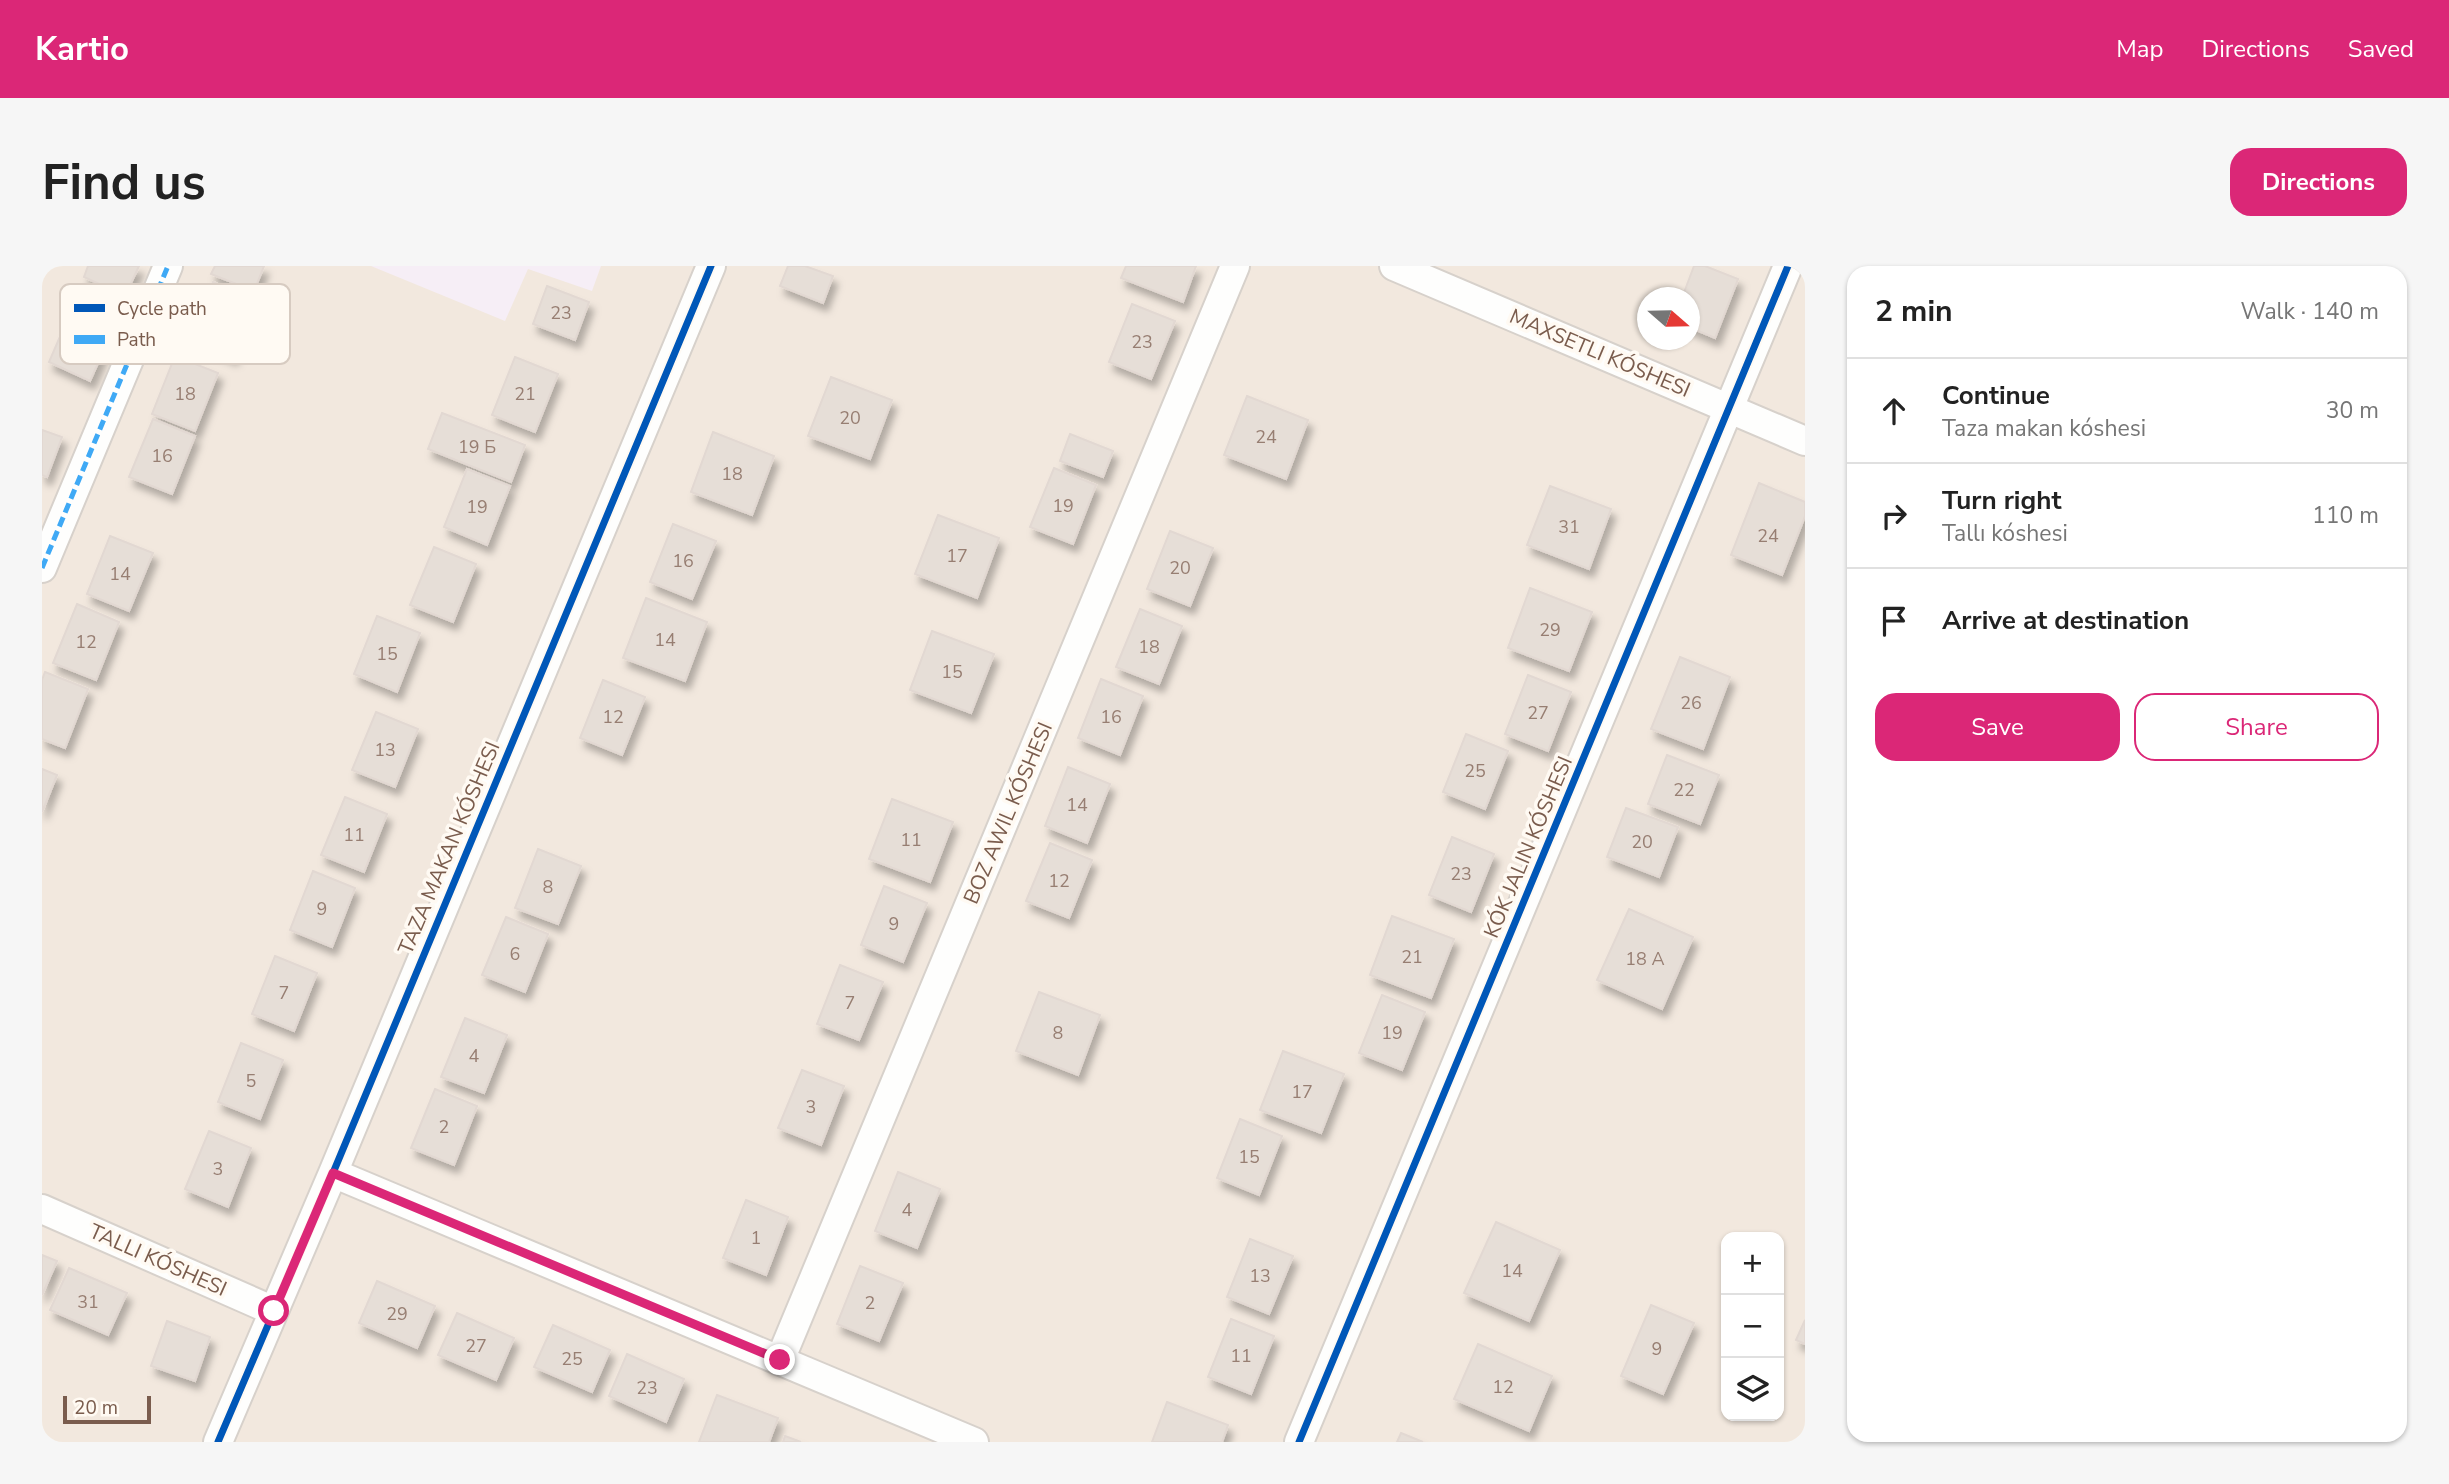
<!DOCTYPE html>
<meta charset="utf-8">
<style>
:root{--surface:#fff;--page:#f6f6f6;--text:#222;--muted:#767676;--line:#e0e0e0;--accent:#db2777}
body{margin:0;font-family:"Nunito Sans",sans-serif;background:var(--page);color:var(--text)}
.controls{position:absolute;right:21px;bottom:21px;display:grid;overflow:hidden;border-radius:14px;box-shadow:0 2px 5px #0004}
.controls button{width:63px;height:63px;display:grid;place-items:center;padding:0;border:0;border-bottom:2px solid var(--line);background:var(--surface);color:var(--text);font:35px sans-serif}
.compass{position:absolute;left:1595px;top:21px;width:63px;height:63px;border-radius:50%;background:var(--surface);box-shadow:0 2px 5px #0004;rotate:110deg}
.scale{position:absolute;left:21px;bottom:18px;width:88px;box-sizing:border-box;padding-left:7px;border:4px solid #7a5c4d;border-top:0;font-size:19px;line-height:24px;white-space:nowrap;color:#7a5c4d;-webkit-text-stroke:5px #fffaf3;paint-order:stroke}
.stop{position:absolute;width:21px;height:21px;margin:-16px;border:5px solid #db2777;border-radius:50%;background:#fff}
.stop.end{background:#db2777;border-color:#fff;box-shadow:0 2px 7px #0008}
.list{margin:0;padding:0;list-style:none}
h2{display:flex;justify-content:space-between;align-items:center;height:91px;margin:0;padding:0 28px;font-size:30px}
h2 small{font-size:23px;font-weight:400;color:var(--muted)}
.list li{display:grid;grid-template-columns:46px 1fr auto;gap:21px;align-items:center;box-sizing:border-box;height:105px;padding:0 28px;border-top:2px solid var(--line)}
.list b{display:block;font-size:26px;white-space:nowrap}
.list p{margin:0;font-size:23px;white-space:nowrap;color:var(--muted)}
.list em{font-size:23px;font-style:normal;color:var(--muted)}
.actions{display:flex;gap:14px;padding:21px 28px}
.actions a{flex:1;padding:16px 0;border:2px solid var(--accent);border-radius:21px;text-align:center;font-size:24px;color:var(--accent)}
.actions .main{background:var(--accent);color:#fff}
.icon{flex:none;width:38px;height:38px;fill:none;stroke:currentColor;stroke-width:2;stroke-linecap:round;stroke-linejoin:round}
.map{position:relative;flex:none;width:1763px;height:1176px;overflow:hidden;border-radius:21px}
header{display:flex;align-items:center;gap:42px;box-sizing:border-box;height:98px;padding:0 35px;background:var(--accent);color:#fff}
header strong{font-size:33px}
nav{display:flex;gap:38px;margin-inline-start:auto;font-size:24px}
.intro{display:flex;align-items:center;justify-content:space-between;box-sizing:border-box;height:168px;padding:0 42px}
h1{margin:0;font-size:49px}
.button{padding:18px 32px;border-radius:21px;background:var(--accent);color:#fff;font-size:24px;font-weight:700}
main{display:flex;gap:42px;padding:0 42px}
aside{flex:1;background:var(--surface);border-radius:21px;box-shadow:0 2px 5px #0004}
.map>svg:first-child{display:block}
.residential{fill:#f2e8de;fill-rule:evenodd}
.education{fill:#f6eef6}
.building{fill:#e6ded7;stroke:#e2d8d2;stroke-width:2;filter:url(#shadow)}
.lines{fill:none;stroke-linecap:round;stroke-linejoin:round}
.street-casing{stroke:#d7d1cb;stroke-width:32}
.street{stroke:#fefefd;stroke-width:28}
.quiet{stroke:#3fa9f5;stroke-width:5;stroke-dasharray:10 5;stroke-linecap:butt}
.cycleway-casing{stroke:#fffaf3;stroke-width:11}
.cycleway{stroke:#0057b8;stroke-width:7}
.route{stroke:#db2777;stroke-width:9}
.labels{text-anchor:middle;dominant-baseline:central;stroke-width:7;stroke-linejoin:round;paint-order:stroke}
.number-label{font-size:18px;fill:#977e72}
.street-label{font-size:21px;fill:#7a5c4d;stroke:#fffaf3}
.key{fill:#fffaf3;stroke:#d7cbc1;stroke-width:2}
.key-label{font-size:19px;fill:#7a5c4d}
</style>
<header>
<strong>Kartio</strong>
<nav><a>Map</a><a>Directions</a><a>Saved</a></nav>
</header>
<div class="intro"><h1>Find us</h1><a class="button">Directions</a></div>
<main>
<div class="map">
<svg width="1763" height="1176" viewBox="0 0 1763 1176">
<defs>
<filter id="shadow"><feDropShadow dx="4.5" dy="8" stdDeviation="3.5" flood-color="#0004"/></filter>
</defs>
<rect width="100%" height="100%" fill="#f9f5f0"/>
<path class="residential" d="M0,0H1763V1176H0ZM1605,32H1647V74H1605ZM1684,971H1737V1150H1684Z"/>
<path class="education" d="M329,0H559L550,25L486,3L463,55Z"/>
<path class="building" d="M46,0H97L83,30L42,11Z
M173,0H222L212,25L169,8Z
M746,0H763L791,10L781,37L738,20Z
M1084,0H1154L1141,36L1079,12Z
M1652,0H1663L1696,13L1673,72L1647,61V32H1640Z
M171,16L214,33L191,91L148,74Z
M505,20L547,36L533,74L491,58Z
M32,38L74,57L48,115L7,96Z
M1090,38L1133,55L1109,113L1067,96Z
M133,90L176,107L153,165L110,148Z
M473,91L516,108L493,166L450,149Z
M789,111L850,134L828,193L766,170Z
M1205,130L1266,154L1244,213L1182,189Z
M400,147L483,179L469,216L386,183Z
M111,153L153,170L130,228L87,211Z
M0,164L20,171L5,211L0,209Z
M671,166L732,190L710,249L649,226Z
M1028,168L1071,185L1061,211L1018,195Z
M1012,202L1054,219L1031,278L988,261Z
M425,203L468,220L445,279L402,261Z
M1717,217L1763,236V250L1740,309L1689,289Z
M1508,220L1569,243L1547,303L1485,279Z
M896,249L957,272L935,332L873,308Z
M631,258L674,275L650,333L608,316Z
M1128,265L1171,282L1148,340L1105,323Z
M68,270L111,287L87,345L45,328Z
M392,281L434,298L411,356L368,339Z
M1488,322L1550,346L1527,405L1466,382Z
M604,332L665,356L643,415L581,392Z
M35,338L77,356L54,414L11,397Z
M1098,343L1140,360L1117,418L1074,401Z
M335,350L378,367L355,426L312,408Z
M890,365L952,388L929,447L868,424Z
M1638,391L1688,411L1661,483L1609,463Z
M3,406L46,423L23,482L0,473V414Z
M1486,409L1529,426L1506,485L1463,468Z
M1059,413L1101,430L1078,489L1036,472Z
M561,414L603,431L580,489L538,472Z
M334,446L376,463L353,521L310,504Z
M1424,468L1466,485L1443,543L1401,526Z
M1625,489L1677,509L1658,558L1606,538Z
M1026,501L1068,518L1045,577L1003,560Z
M0,503L15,509L0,546Z
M303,531L345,548L322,606L279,589Z
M850,533L911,556L888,616L827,593Z
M1584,542L1636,561L1617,611L1565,591Z
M1410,571L1452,588L1429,646L1387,629Z
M1008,577L1050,594L1027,652L984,635Z
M496,583L539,600L516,658L473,642Z
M271,605L313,622L290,681L248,664Z
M842,620L885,637L861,696L819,679Z
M1587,643L1651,671L1620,743L1555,714Z
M1350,650L1412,673L1389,732L1328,709Z
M464,651L506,668L483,726L440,709Z
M233,690L275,707L252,765L210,748Z
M798,699L841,716L817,774L775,758Z
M997,726L1058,749L1036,809L974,785Z
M1340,729L1383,746L1360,804L1317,787Z
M423,752L465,769L442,827L399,811Z
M199,777L241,794L218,853L176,836Z
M1241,785L1302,808L1279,867L1218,844Z
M760,804L802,820L779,879L736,862Z
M393,823L435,840L412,899L369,882Z
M1198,853L1240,870L1217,929L1175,912Z
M167,865L209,882L186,941L143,923Z
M856,906L898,923L875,982L833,965Z
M704,934L746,951L724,1009L681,992Z
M1454,956L1518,984L1487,1055L1422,1027Z
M1208,973L1251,990L1227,1048L1185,1031Z
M0,989L15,995L0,1029Z
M818,1000L861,1017L837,1075L795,1058Z
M27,1002L85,1027L66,1069L8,1044Z
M335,1015L393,1040L375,1082L317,1057Z
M1609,1039L1652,1057L1621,1128L1579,1110Z
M415,1047L472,1072L454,1114L396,1089Z
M1189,1053L1232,1070L1209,1128L1166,1111Z
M1763,1054V1078L1754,1074Z
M125,1055L168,1071L153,1115L109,1100Z
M511,1059L568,1084L550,1126L492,1101Z
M1436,1078L1510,1110L1487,1165L1412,1133Z
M585,1088L642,1113L624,1156L567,1130Z
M675,1129L736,1152L727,1176H657Z
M1125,1136L1186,1159L1180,1176H1110Z
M1359,1167L1381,1176H1355Z
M743,1170L759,1176H741Z"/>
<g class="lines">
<g class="street-casing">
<path id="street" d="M1352,0L1763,175
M0,302L126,0
M291,907L932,1176
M0,943L232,1045
M738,1094L1193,0
M176,1176L291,907L669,0
M1257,1176L1746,0"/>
</g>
<use href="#street" class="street"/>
<path class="quiet" d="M0,302L126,0"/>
<g class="cycleway-casing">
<path id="cycleway" d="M176,1176L291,907L669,0
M1257,1176L1746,0"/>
</g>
<use href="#cycleway" class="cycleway"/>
</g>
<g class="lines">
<path class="route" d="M232,1045L291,907L738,1094"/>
</g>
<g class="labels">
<g class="number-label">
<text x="519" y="47">23</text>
<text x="1100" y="76">23</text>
<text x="143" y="128">18</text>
<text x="483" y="128">21</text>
<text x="808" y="152">20</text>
<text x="1224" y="171">24</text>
<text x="435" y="181">19 Б</text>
<text x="120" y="190">16</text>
<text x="690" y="208">18</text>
<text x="1021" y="240">19</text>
<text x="435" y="241">19</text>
<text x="1527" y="261">31</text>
<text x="1726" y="270">24</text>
<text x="915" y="290">17</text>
<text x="641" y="295">16</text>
<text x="1138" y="302">20</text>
<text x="78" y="308">14</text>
<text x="1508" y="364">29</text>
<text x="623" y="374">14</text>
<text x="44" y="376">12</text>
<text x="1107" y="381">18</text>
<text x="345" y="388">15</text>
<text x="910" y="406">15</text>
<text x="1649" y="437">26</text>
<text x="1496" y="447">27</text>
<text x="571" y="451">12</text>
<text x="1069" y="451">16</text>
<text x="343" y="484">13</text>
<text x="1433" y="505">25</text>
<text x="1642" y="524">22</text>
<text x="1035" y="539">14</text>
<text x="312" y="569">11</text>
<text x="869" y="574">11</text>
<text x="1600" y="576">20</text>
<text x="1419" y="608">23</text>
<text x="1017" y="615">12</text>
<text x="506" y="621">8</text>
<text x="280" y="643">9</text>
<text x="852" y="658">9</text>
<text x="473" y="688">6</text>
<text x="1370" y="691">21</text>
<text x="1603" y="693">18 А</text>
<text x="242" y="727">7</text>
<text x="808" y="737">7</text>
<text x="1016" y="767">8</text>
<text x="1350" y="767">19</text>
<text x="432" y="790">4</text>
<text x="209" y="815">5</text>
<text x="1260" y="826">17</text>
<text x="769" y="841">3</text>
<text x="402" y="861">2</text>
<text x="1207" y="891">15</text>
<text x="176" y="903">3</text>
<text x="865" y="944">4</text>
<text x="714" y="972">1</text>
<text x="1470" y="1005">14</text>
<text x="1218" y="1010">13</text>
<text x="46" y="1036">31</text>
<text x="828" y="1037">2</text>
<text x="355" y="1048">29</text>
<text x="434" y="1080">27</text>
<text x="1615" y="1083">9</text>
<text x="1199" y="1090">11</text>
<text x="530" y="1093">25</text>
<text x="1461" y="1121">12</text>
<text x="605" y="1122">23</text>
</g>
<g class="street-label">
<text transform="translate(1558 87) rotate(23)">MAXSETLI KÓSHESI</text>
<text transform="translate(966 547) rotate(-67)">BOZ AWIL KÓSHESI</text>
<text transform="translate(1486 581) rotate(-67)">KÓK JALIN KÓSHESI</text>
<text transform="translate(407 582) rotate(-67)">TAZA MAKAN KÓSHESI</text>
<text transform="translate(116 994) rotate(24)">TALLI KÓSHESI</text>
</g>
</g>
<rect x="18" y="18" width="230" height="80" rx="10" class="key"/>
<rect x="32" y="38" width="31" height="8" fill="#0057b8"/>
<rect x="32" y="69" width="31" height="9" fill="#3fa9f5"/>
<g class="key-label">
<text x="75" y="49">Cycle path</text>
<text x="75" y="80">Path</text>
</g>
</svg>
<div class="controls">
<button>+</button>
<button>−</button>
<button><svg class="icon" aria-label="layers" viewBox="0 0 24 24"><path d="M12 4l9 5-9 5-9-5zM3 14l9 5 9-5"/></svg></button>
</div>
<svg class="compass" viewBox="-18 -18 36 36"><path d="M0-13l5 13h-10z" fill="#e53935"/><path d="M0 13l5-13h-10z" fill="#767676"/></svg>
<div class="scale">20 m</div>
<div class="stop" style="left:232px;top:1045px"></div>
<div class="stop end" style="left:738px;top:1094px"></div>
</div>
<aside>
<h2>2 min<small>Walk · 140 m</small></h2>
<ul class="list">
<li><svg class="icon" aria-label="ahead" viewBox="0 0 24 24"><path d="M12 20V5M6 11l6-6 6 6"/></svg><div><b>Continue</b><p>Taza makan kóshesi</p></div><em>30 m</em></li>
<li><svg class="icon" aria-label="right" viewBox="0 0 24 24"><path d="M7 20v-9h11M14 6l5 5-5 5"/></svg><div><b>Turn right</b><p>Tallı kóshesi</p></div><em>110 m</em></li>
<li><svg class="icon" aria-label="arrive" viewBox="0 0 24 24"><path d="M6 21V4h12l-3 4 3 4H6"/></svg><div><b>Arrive at destination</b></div></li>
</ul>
<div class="actions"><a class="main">Save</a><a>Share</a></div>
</aside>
</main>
